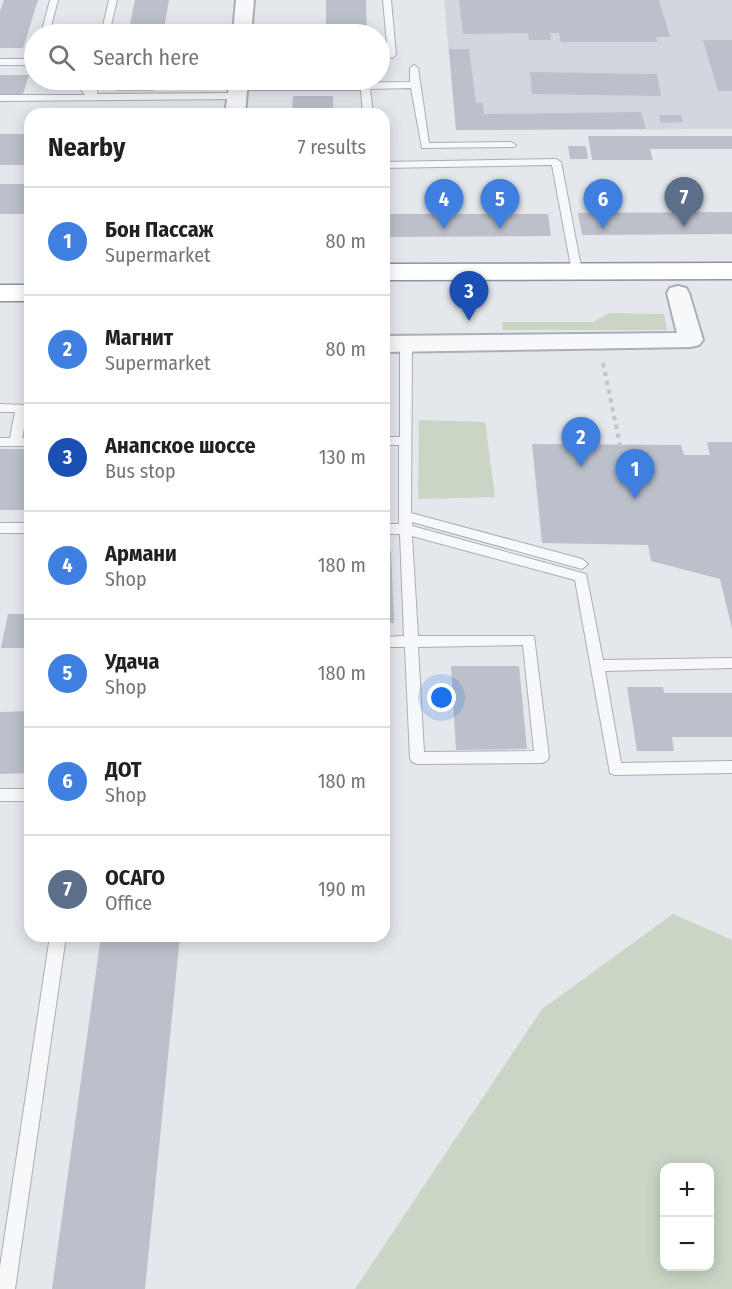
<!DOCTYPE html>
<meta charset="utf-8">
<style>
:root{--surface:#fff;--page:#f2f2f2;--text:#202124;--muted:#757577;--line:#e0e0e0;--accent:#d1495b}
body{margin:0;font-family:"Fira Sans Condensed",sans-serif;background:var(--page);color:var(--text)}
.controls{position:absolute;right:18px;bottom:18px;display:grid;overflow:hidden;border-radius:12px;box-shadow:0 3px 15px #0003}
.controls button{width:54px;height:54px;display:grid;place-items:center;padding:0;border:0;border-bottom:2px solid var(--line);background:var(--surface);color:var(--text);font:30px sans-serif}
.you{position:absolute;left:442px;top:698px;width:21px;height:21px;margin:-15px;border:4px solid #fff;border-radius:50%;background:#1a73e8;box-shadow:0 0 0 9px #1a73e833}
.badge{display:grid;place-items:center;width:39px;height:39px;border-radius:50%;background:var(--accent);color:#fff;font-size:20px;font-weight:700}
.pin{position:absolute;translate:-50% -50px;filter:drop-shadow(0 2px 3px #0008)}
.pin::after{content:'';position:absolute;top:32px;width:21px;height:18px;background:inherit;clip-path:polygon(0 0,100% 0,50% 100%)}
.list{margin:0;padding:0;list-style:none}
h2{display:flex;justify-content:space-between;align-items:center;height:78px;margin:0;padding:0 24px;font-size:26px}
h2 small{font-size:20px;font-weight:400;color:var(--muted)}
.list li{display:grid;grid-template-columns:39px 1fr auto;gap:18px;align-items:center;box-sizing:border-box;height:108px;padding:0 24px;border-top:2px solid var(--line)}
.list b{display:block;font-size:22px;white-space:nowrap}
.list p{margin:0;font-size:20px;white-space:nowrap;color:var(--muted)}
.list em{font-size:20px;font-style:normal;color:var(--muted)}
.icon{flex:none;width:33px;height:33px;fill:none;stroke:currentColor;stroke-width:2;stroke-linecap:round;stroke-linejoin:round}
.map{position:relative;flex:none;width:732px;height:1289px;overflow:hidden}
.search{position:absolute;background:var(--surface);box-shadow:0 3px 15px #0003;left:24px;top:24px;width:366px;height:66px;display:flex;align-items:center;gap:15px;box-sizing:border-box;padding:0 21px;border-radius:33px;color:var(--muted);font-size:22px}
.panel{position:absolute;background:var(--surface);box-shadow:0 3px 15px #0003;left:24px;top:108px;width:366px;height:834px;border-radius:18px}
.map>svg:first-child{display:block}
.built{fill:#d2d6de}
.green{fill:#c9d6c5;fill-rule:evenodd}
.building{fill:#bbc0ca}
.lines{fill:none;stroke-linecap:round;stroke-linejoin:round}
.lane-casing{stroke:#a9aeb7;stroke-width:2}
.street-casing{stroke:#a9aeb7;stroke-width:4}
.highway-casing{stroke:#8b94a3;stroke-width:3}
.path{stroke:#c2c5cb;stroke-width:4;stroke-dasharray:4.5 4.5;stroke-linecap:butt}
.lane{fill:#f7f8fa;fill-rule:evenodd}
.street{fill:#f7f8fa;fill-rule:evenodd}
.highway{fill:#fff;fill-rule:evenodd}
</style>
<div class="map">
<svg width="732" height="1289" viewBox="0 0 732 1289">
<rect width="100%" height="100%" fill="#e4e7ec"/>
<path class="built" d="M444,0H732V129L456,130Z"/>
<path class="green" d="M609,313L664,314L667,330H503L502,322H593Z
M419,420L485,422L495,497L418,499Z
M673,914L732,940V1289H355L542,1009ZM664,1168H710V1266H664Z"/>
<path class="building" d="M4,0H38L23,48H0V11Z
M135,0H169L163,34H128Z
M326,0H366L367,34H326Z
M459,0H659L670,37H656L657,42H561L559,33H550L551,40H529L528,33L463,34Z
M703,40H732V91H718Z
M449,49H469L476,103H483L484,114L641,112L646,129L456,130Z
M530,72L657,74L661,96L532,94Z
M0,75H29L23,94H0Z
M119,80H156L154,91H117Z
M293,96H333V114H292Z
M176,109L175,114H115L116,110Z
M659,115H681L683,122L661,123Z
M0,134H30V165H0Z
M588,136H732V149H650L653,160H592Z
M568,146H586L588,159H570Z
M0,184H30V214H0Z
M732,212V234L582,235L578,213Z
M384,214H548L551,236L384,237Z
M707,442H732V629L720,579L651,561L648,545L542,543L532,444L681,445L684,455H710Z
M0,449H30V510H0Z
M384,551H391L394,623H384Z
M8,614H30V648H1Z
M451,666H519L527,749L456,750Z
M627,687H663L664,693H732V737H672L674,751H637Z
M30,711V773L0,774V712Z
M101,936H180L145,1289H52Z"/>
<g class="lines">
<g class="lane-casing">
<path id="lane" d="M50,0H58L49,34H41Z
M109,0H117L109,34H101Z
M383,0H391L396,55L392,58L388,55Z
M0,59H34V65H0Z
M414,65L418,68L429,143L511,142L516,145L514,147L422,148L411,88L370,89L373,114H363L361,90H238L234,87L238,84L410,82V68Z
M74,80H82L89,88L91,80H99L97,94L237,93L242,96L237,99L0,101V95H85Z
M556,159L561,162L582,272L577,275L572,272L552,165L384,168V162Z
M406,340L412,344L411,513L582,559L588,564L582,569L412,522V526L586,574L603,660L732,658V668L605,671L621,763L732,761V773L615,775L610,773L575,580L412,536L418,636H534L549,757L547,761L542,763L417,764L412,762L410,758L405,647H384V637L404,636L400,534H384V524H399V445H384V437H400V344ZM523,645L534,751L424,752L418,647Z
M0,404L26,405L28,408L22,438H30V446H0V438H10L15,412H0Z
M0,523H30V533H0Z
M0,789H30V801H0Z
M50,936H66L15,1289H0V1267Z"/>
</g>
<g class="street-casing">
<path id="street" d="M236,0H254L251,34H233Z
M230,80H248L245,114H225Z
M678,286L686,288L689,293L703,340L699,345L691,347L384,352V336L677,333L667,293L670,288Z"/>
</g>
<g class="highway-casing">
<path id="highway" d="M732,263V279L384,280V264Z
M0,285H30V301H0Z"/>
</g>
<path class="path" d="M603,363L620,445"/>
<use href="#lane" class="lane"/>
<use href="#street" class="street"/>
<use href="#highway" class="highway"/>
</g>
</svg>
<div class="controls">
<button>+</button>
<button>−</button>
</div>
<div class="you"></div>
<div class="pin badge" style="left:635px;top:499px;background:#3f7fe0">1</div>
<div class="pin badge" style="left:581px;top:467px;background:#3f7fe0">2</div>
<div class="pin badge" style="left:469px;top:321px;background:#1a4fb4">3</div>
<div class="pin badge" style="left:444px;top:229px;background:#3f7fe0">4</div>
<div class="pin badge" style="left:500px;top:229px;background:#3f7fe0">5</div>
<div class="pin badge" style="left:603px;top:229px;background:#3f7fe0">6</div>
<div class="pin badge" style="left:684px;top:227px;background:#5c6f8a">7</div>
<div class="search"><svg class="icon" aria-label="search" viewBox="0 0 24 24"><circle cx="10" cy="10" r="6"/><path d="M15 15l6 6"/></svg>Search here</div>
<section class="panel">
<h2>Nearby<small>7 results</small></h2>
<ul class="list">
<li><span class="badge" style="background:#3f7fe0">1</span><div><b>Бон Пассаж</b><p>Supermarket</p></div><em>80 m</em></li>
<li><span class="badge" style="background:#3f7fe0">2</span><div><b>Магнит</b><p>Supermarket</p></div><em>80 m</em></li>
<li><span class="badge" style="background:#1a4fb4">3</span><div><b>Анапское шоссе</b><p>Bus stop</p></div><em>130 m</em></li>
<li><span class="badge" style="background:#3f7fe0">4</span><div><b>Армани</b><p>Shop</p></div><em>180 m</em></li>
<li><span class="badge" style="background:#3f7fe0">5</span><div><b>Удача</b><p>Shop</p></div><em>180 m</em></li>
<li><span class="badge" style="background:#3f7fe0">6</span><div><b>ДОТ</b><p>Shop</p></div><em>180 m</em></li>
<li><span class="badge" style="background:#5c6f8a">7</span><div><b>ОСАГО</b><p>Office</p></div><em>190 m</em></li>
</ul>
</section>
</div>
